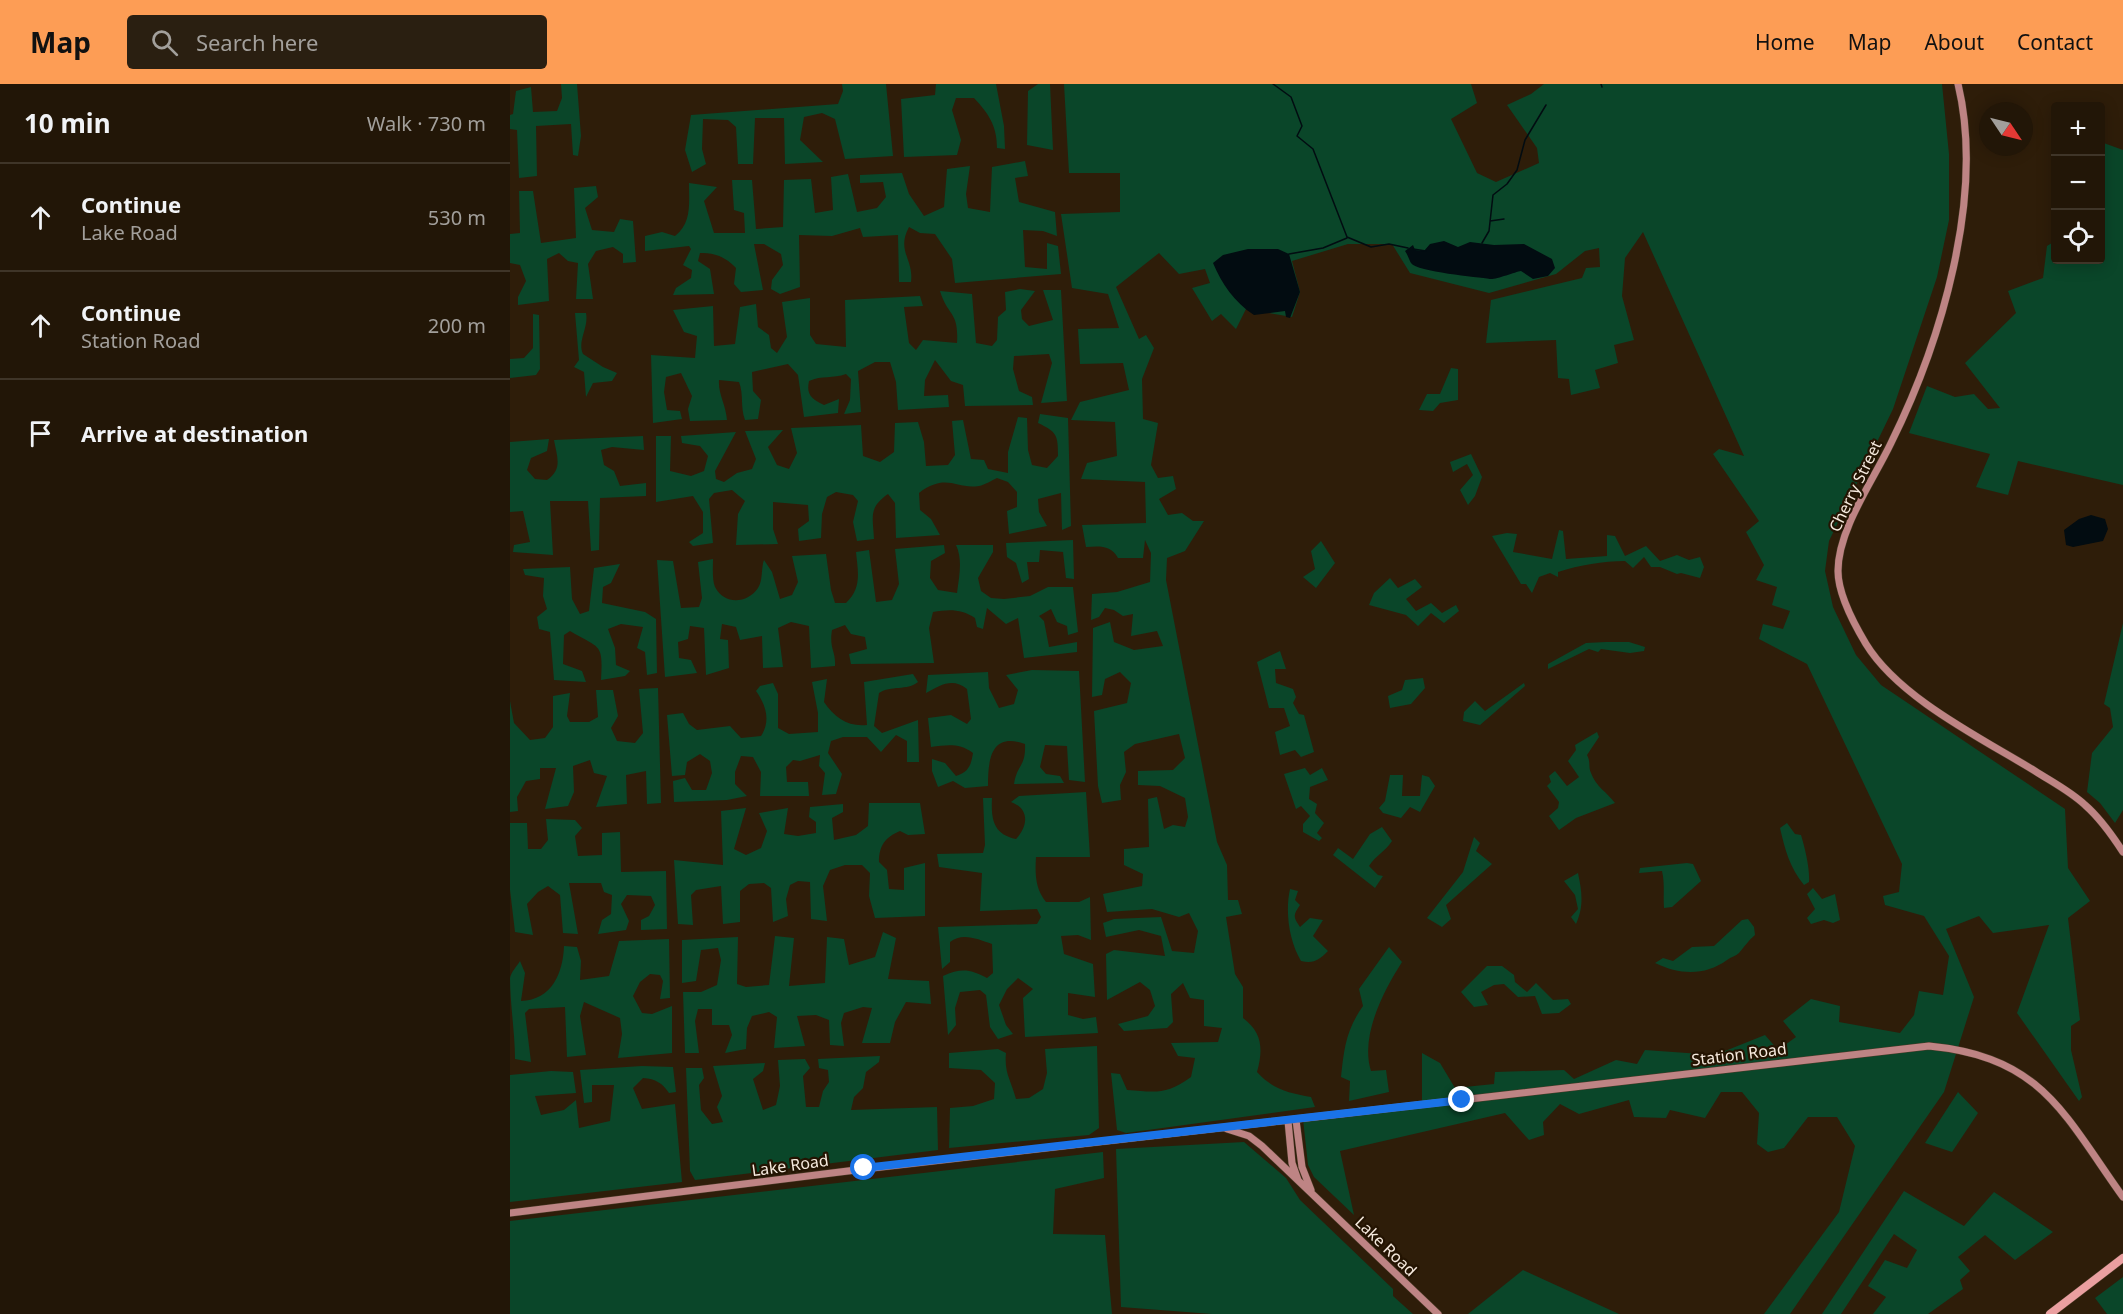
<!DOCTYPE html>
<meta charset="utf-8">
<style>
:root{--surface:#221607;--page:#2a1f11;--text:#f1f3f6;--muted:#a29f9b;--line:#3f3528;--accent:#fd9d55}
body{margin:0;font-family:"Noto Sans",sans-serif;background:var(--page);color:var(--text)}
.controls{position:absolute;right:18px;top:18px;display:grid;overflow:hidden;border-radius:6px;box-shadow:0 3px 15px #0003}
.controls button{width:54px;height:54px;display:grid;place-items:center;padding:0;border:0;border-bottom:2px solid var(--line);background:var(--surface);color:var(--text);font:30px sans-serif}
.compass{position:absolute;left:1469px;top:18px;width:54px;height:54px;border-radius:50%;background:var(--surface);box-shadow:0 3px 15px #0003;rotate:125deg}
.stop{position:absolute;width:18px;height:18px;margin:-14px;border:4px solid #1a73e8;border-radius:50%;background:#fff}
.stop.end{background:#1a73e8;border-color:#fff;box-shadow:0 2px 6px #0008}
.list{margin:0;padding:0;list-style:none}
h2{display:flex;justify-content:space-between;align-items:center;height:78px;margin:0;padding:0 24px;font-size:26px}
h2 small{font-size:20px;font-weight:400;color:var(--muted)}
.list li{display:grid;grid-template-columns:39px 1fr auto;gap:18px;align-items:center;box-sizing:border-box;height:108px;padding:0 24px;border-top:2px solid var(--line)}
.list b{display:block;font-size:22px;white-space:nowrap}
.list p{margin:0;font-size:20px;white-space:nowrap;color:var(--muted)}
.list em{font-size:20px;font-style:normal;color:var(--muted)}
.icon{flex:none;width:33px;height:33px;fill:none;stroke:currentColor;stroke-width:2;stroke-linecap:round;stroke-linejoin:round}
.map{position:relative;flex:none;width:1613px;height:1230px;overflow:hidden}
header{display:flex;align-items:center;gap:36px;box-sizing:border-box;height:84px;padding:0 30px;background:var(--accent);color:#111}
header strong{font-size:28px}
nav{display:flex;gap:33px;margin-inline-start:auto;font-size:21px}
.search{width:420px;height:54px;background:var(--page);display:flex;align-items:center;gap:15px;box-sizing:border-box;padding:0 21px;border-radius:6px;color:var(--muted);font-size:22px}
main{display:flex}
aside{flex:1;background:var(--surface)}
.map>svg:first-child{display:block}
.green{fill:#0a4629}
.water{fill:#020c11}
.lines{fill:none;stroke-linecap:round;stroke-linejoin:round}
.stream{stroke:#020c11;stroke-width:1.5}
.secondary-casing{stroke:#4a3a27;stroke-width:8}
.primary-casing{stroke:#4a3a27;stroke-width:9}
.secondary{stroke:#be8484;stroke-width:7}
.primary{stroke:#ea9fa0;stroke-width:8}
.route{stroke:#1a73e8;stroke-width:8}
.labels{text-anchor:middle;dominant-baseline:central;stroke-width:4.5;stroke-linejoin:round;paint-order:stroke}
.street-label{font-size:16px;fill:#f6eade;stroke:#241402}
</style>
<header>
<strong>Map</strong>
<div class="search"><svg class="icon" aria-label="search" viewBox="0 0 24 24"><circle cx="10" cy="10" r="6"/><path d="M15 15l6 6"/></svg>Search here</div>
<nav><a>Home</a><a>Map</a><a>About</a><a>Contact</a></nav>
</header>
<main>
<aside>
<h2>10 min<small>Walk · 730 m</small></h2>
<ul class="list">
<li><svg class="icon" aria-label="ahead" viewBox="0 0 24 24"><path d="M12 20V5M6 11l6-6 6 6"/></svg><div><b>Continue</b><p>Lake Road</p></div><em>530 m</em></li>
<li><svg class="icon" aria-label="ahead" viewBox="0 0 24 24"><path d="M12 20V5M6 11l6-6 6 6"/></svg><div><b>Continue</b><p>Station Road</p></div><em>200 m</em></li>
<li><svg class="icon" aria-label="arrive" viewBox="0 0 24 24"><path d="M6 21V4h12l-3 4 3 4H6"/></svg><div><b>Arrive at destination</b></div></li>
</ul>
</aside>
<div class="map">
<svg width="1613" height="1230" viewBox="0 0 1613 1230">
<rect width="100%" height="100%" fill="#2e1d09"/>
<path class="green" d="M51,0H67L71,52L68,72L63,71L61,40L26,42L27,92L9,94L7,46L0,45V31L3,30L6,7L21,3L23,28L47,27L52,14Z
M332,0H376L383,72L335,75L325,35L312,29L294,33L290,56L313,78L275,80L274,34H245L243,80H228L226,43L218,36L193,35L192,65L196,80L182,88L175,66L181,31L328,20L333,7Z
M426,0H486L494,42L495,65L487,64C487,42 479,30 464,14H446L442,26L451,56L447,71L394,73L391,15L425,11Z
M528,0H540L543,66L517,61L518,7Z
M554,0H961L967,19L941,35L967,89L986,98L1029,79L1027,64L997,21L1021,10L1034,0H1432L1439,70V136L1427,193L1383,325L1319,457L1315,487L1323,523L1346,571L1371,601L1555,725L1558,784L1580,817L1558,834L1570,936L1561,942V966L1572,1013L1569,1017L1507,929L1539,841L1483,849L1469,832L1436,845L1464,913L1434,1008L1280,1230H1254L1329,1128L1345,1062L1327,1033H1298L1274,1064L1258,1068L1247,1060L1249,1029L1232,1008H1211L1195,1034L1160,1026L1156,1034L1124,1033L1119,1016L1069,1030L1050,1020L1033,1038L1034,1051L1019,1056L995,1029L830,1067L844,1131L804,1093L798,1081L793,1035L912,1020V969L930,979L945,1004L984,1000L985,988L1054,986L1064,995L1106,976L1127,980L1135,966L1205,971L1255,951L1268,966L1286,953L1273,937L1301,915L1330,922L1329,938L1390,949L1404,931L1409,907L1433,911L1439,872L1414,832L1375,821L1373,812L1389,808L1392,780L1297,580L1249,555L1253,540L1273,545L1280,527L1262,521L1267,503L1246,496L1254,481L1236,448L1249,437L1203,370L1209,365L1234,372L1133,148L1115,174L1112,212L1124,256L1104,261L1108,279L1085,286L1090,304L1061,311L1059,295L1048,294L1046,256L976,259L981,216L1072,194L1076,184L1090,183L1089,164L1075,167L1046,190L979,209L900,189L882,160H838L782,177L790,208L782,233L736,225L726,245L711,230L702,237L682,204L700,199L695,185L669,190L649,169L606,203L629,255L636,251L644,264L632,295L633,335L648,339L641,381L648,394L663,392L666,405L649,415L658,431L672,429L683,437H694L675,467L657,474L656,496L707,758L717,781L718,816H728L732,830L716,833L725,890L733,903V934C753,949 753,966 747,988C762,1005 779,1009 801,1013L805,1023L616,1049L607,1046L601,989L610,990L617,1006C646,1008 656,1011 681,993L685,974L668,972L661,959L708,958L712,944L694,942V916L680,914L673,899L661,910L663,938L657,944L614,947L608,940L638,932L645,922L640,906L630,898L597,916L596,870L604,866L655,872L651,852L629,846L596,853L593,839L604,835L651,833L662,867L684,869L688,847L679,829L669,833L642,825L597,828L593,810L632,802L633,790L614,781V765L639,763L638,715L647,713L654,745L663,741L675,743L678,733L675,714L650,702L628,701V687L663,686L675,674L669,650L625,660L614,668L616,688L610,701L611,716L592,719L588,702L584,627L617,619L621,599L610,588L595,595L592,611L582,613L583,544L600,538L604,558L624,566L653,562L647,547L621,552L623,530L613,532L604,526L595,524L589,533L581,536L582,510L607,508L640,498L641,469L635,456L633,474H608C601,461 590,462 576,463L572,441L636,439L635,398L571,395L577,379L607,372L605,338L561,336L570,318L619,306L613,279L570,280L568,245L609,244L598,210L562,204L551,130L610,128V89H559Z
M1591,58L1613,66V401L1508,377L1498,411L1466,403L1480,370L1399,349L1417,302L1445,313L1464,310L1478,325L1490,324L1455,279L1506,229L1498,207L1533,194L1537,162L1545,157L1546,176H1590Z
M515,77L518,92L505,94L509,118L545,128L547,152L533,147L513,146L515,183L537,185V159L548,162L551,190L445,199L442,175L425,150L410,149L399,143C386,167 404,175 401,198H389L388,151L353,153L350,144L322,152L289,151L290,203L270,210L261,205L262,196L273,181L271,170L254,160H244L253,206L231,208L224,200L226,184C217,174 204,168 190,169L188,177L200,185L204,210L163,211L166,204L181,194L182,186L173,181L181,165L179,162L135,167V152L152,148L165,152C182,139 179,119 179,99L207,103L194,117L204,149H235L234,129L224,126L222,96H242L246,145L273,143L274,96L301,95L305,129L323,126L321,93L338,90L347,128L367,124L376,113L373,98L350,99V91L392,89L399,110L414,132L434,123L437,85L460,82L456,110L458,124L480,128L482,83Z
M86,102L88,113L75,124L82,146L104,148L110,135L123,137L126,178L113,179V170L103,163L86,167L78,180L83,215H66L68,179L58,177L49,169L37,175L39,217L8,221V213L16,197L10,181L0,179V150L10,149L9,107H23L31,159L66,154L64,104Z
M510,205L525,207L511,226L512,235L519,242L543,236L533,206H551L557,317L531,319L542,279L539,270L504,272L503,285L509,307L522,313L523,321L455,322L453,301L441,297L425,276L415,296L414,312L438,311L439,323L388,326L386,298L380,278H365L348,287L351,328L334,330L340,316L341,295L336,290C323,295 312,291 299,297C296,311 302,315 314,321L329,315L328,329L294,333L288,291L278,280L242,288L243,307L251,316L248,335L235,336C230,322 234,311 229,298L209,296C208,310 216,321 217,336L180,337L178,325L182,312L171,289L156,293L154,308L157,326L170,327L172,335L143,339L141,271L185,274L187,252L174,248L163,226L203,222L204,262L225,260L230,223L246,220L248,243L259,251L261,264L267,269L277,253L272,218L300,214V251L306,260L336,263L335,216L410,212L413,222L394,223L399,259L406,266L413,256L447,259C449,227 438,233 430,207L462,210L466,259L482,262L487,256L488,233L496,226L495,208Z
M65,229H76C79,244 67,257 73,270L93,283L107,289L102,297L83,299L76,313L74,288L64,283L69,276Z
M23,230L29,231L30,285L26,291L0,294V275L14,274L23,264Z
M941,284L948,285V316L930,319L923,327L909,326L917,310H930Z
M530,330L558,334L561,442L552,446L551,409L528,415L529,428L537,442L499,450L497,427L507,423V408L498,398L487,394C482,396 475,401 469,402C446,406 437,388 409,409L410,426L421,435L430,451L386,454L385,419L378,410C358,424 363,433 364,455L347,457L343,438L348,417L343,411L326,408L317,413L312,430L311,454L289,457L288,445L299,437L298,421L263,418V445L268,460L226,461L228,430L235,417L222,406L204,409L199,415L203,459L183,462L179,458L193,449V428L183,412L146,418V352H161L160,387L181,392L194,387L198,372L190,362L172,359L171,352L226,348L205,387L206,395L214,398L227,389L242,385L246,375L235,347L273,346L258,363L267,381L279,385L287,369L281,344L351,341L353,372L370,378L384,368L385,339L408,338L414,358L416,382L438,381L445,371L442,337L453,336L461,375L474,376L478,385L498,389V368L508,333L517,334L518,366L522,381L537,384L548,372C548,351 547,348 528,339Z
M133,352L134,366L102,363L91,366L94,381L104,387L110,402L136,399V412L90,414L89,466L81,467L78,417H40L43,471L3,468L4,461L20,458L13,427L0,428V358L39,355L37,367L21,374L17,386L25,395L37,396C53,385 47,373 44,356Z
M961,370L972,393L965,412L958,421L950,406L963,391L957,380L943,388L940,378Z
M1049,446L1053,447L1056,475L1097,472V451L1105,452L1115,472L1136,462L1150,477L1167,471L1179,476L1190,473L1194,483L1190,494L1171,489L1167,490L1150,483H1141L1134,473L1123,484L1115,477C1093,477 1070,481 1048,488V493L1040,489L1029,493L1022,509L1016,500H1011L982,452L997,449L1007,450L1003,468L1042,475Z
M563,456L564,495L556,494L553,468L530,466L529,478H517L519,495L512,499L506,479L497,473L496,459Z
M811,457L825,479L806,504L793,493L805,485L801,467Z
M434,461L435,469L421,477L420,494L428,506L447,509C449,493 453,476 446,461H483V468L468,494L471,507L481,514L494,515L520,512L538,503H563L568,548L558,551L557,542L547,538L541,525L529,532L534,537L539,563L567,558V568L514,574L508,534L496,540L477,524L473,545L467,543L465,534C452,525 439,525 423,528L419,544L424,579L341,580L339,570L357,565L355,553L341,550L335,541L322,546C319,565 326,567 325,582L301,584L299,542L281,538L268,544L273,583L253,584L252,552L230,556L226,543L212,540L210,555L218,556L219,584L196,591L194,544L180,542L178,555L168,558L169,574L181,576L187,589L155,593L147,476L163,477L171,524L189,523L192,514L188,478L203,475C203,483 202,496 205,503C215,522 238,519 248,504C253,497 251,484 254,476L262,488L270,515L282,511L288,498L282,472L316,470L321,506L325,519H336C352,504 348,488 346,468L359,466L366,518L382,516L389,500L385,465Z
M110,480L101,499L93,503L92,519L135,528L146,535L147,589L137,591L135,568L127,564L133,543L111,540L98,545L105,564L106,581L120,587L115,592L91,596C93,559 91,565 60,547L54,551L53,580L72,587L76,598L44,596L40,548L29,545L27,533L37,525L33,512L34,494L15,491L13,485L60,483L62,515L70,530L79,527L84,484Z
M880,494L888,504L905,495L912,503L896,515L906,527L921,519L932,529L946,521L949,527L934,539L921,529L908,542L896,531L859,521L864,509Z
M1613,539V726L1605,739L1590,719L1577,708L1582,669L1603,643L1600,624L1594,620Z
M1096,558H1119L1135,563L1134,567L1120,569L1091,565L1088,568L1079,565L1038,585V580L1076,559Z
M770,567L776,585H765L766,599L783,605L786,613L783,619L789,630L794,631L804,668L791,673L785,666L770,671L765,648L780,642L774,624H759L747,578Z
M522,586L569,587L575,698L559,696L557,662L535,661L530,683L536,690L550,692L554,699L504,700C507,680 516,683 515,660C481,648 478,675 478,702L455,704L443,697L428,703L422,687V675L435,679L446,692C459,688 461,681 463,669C449,659 438,661 421,663L418,634L441,631L457,640L461,635L457,605C443,593 430,601 416,609L418,591L478,588L479,604L489,624L504,620L508,606L496,591Z
M403,590L408,598C397,607 381,601 369,609L364,642L372,649L408,636L409,678H397V657L386,651L371,668L357,653H333L321,657L318,669L332,690L326,710L312,711L315,689L309,682L310,671L290,677L283,676L276,683L277,698H298L299,712H250L251,688L243,673L231,672L225,688V700L237,712L217,716L164,718L163,697L175,694L182,706H196L202,689L200,677L190,670L177,678L175,691L162,692L157,631L173,629L179,640L187,646L220,642L231,654L251,652C261,637 256,621 246,607L250,602L263,599L268,610V644L279,650L308,648V629L302,598L317,595L314,618C325,634 338,643 357,641L354,598Z
M913,594L915,604L901,620L880,624L878,612L892,606L895,596Z
M1014,599L1015,602L970,641L953,637L954,628L965,617L975,627Z
M148,604L151,719L137,720L136,687L116,691L117,720L86,723L97,692L84,689L80,676L63,682L64,708L58,722L35,725L46,684H30V695L16,697L7,713L8,727L0,728V617L4,639L20,656L35,654L43,643V612L60,609L57,632L60,638H79L88,633L86,606H103L108,632L101,644L107,657L125,659L133,649L129,605Z
M1087,648L1089,653L1077,671C1081,678 1078,683 1081,689C1086,703 1097,708 1105,719L1066,734L1049,746L1039,732L1048,724L1049,718L1037,702L1041,698L1039,692L1045,687L1057,702L1069,693L1058,677L1066,666L1065,661Z
M795,684L800,691L812,684L818,696L800,703L799,715L807,720L805,729L814,739L807,749L812,754L809,757L793,748V740L800,732L791,722L786,725L774,690Z
M880,691H893L892,712H910L912,691L919,693L925,702L910,728L900,723L891,734L873,729L869,724L875,717Z
M576,708L580,773H526C525,789 525,805 536,818H569L580,813L581,856L568,851L551,852L554,870L583,880L585,913L558,909V931L573,935L586,933L588,949L515,953L513,914L523,905L508,894L497,905L489,921L496,941L503,950L488,955L480,943L476,911L470,906L450,908L445,924L446,941L438,951L433,892C451,884 460,885 477,894L483,889L482,860C468,855 452,848 440,858V878L432,885L428,843L527,840L531,833L527,825L470,827L472,789L429,783L427,770L473,769L475,761L473,714H482C481,735 483,750 506,755C518,742 520,725 501,718L509,712Z
M359,719H410L415,750L398,751L390,747C375,753 369,762 369,778L377,786L379,805L394,806V784L415,779V832L365,834L359,812L360,789L352,781H335L320,786L313,802L317,837L301,835L300,798L288,797L280,801L276,815L278,832L263,838L261,804L254,799L239,800L230,807V838L213,840L211,802L186,806L181,811L183,841L168,840L164,776L213,781L211,727L236,724L224,765L236,771L251,764L257,747L249,729L278,724L274,750L288,752L306,749V738L299,733L300,723L333,720V728L322,734L324,756L346,751L358,742Z
M36,735L65,736L72,744L65,752L68,772L92,771V749L110,748L111,788L156,787L157,845L131,846V836L139,832L145,821L141,812L117,811L111,820L119,837L116,846L88,850L92,836L101,830L102,811L94,808L91,799H59L68,850L53,849L50,811L38,802L28,808L17,820L23,851L5,848L0,806V739H17L18,765H31L38,756Z
M1277,739L1285,750L1291,751C1295,764 1300,785 1299,798L1294,801C1280,784 1275,766 1270,744Z
M872,743L882,757C875,768 866,771 859,782L868,791L873,792L865,804L823,771L828,764L843,775L860,750Z
M964,753L970,759L966,767L982,780L936,821L941,835L932,843L917,834L953,788Z
M1177,779L1183,780L1191,797L1162,823L1154,824C1153,811 1155,800 1152,787L1129,789L1130,784Z
M1068,789C1072,808 1074,822 1066,840L1061,833L1068,825L1065,811L1054,797Z
M1303,804L1312,815L1325,810L1330,836L1323,839L1314,836L1301,840L1297,834L1305,825L1297,810Z
M780,805L788,807L785,816L790,821C783,831 783,833 790,843L800,834L813,836L803,852L818,867C809,876 804,880 791,877C779,857 775,828 780,805Z
M1238,835L1244,843L1245,851C1238,857 1235,862 1229,869C1226,872 1221,873 1217,876C1195,892 1170,891 1145,879L1153,874L1163,877L1182,863L1204,862L1232,836Z
M373,848L386,854L378,895L419,897L421,920L396,918L385,938L380,959H352L362,924L353,923L334,929L331,939L334,962L320,961L319,936L306,931L287,932L295,962L264,964L267,933L259,928L242,932L237,944L236,965L215,969L222,951L219,941H202V925H188L185,937L189,969H175L173,908H191L207,901L211,876L208,864L191,866L186,897L172,899V856L228,853L227,900L236,903L259,901L265,852L284,854L279,902L315,899L317,853L334,855L339,881L365,873Z
M159,855L160,914L150,915L153,897L150,891L140,890L130,898L123,912L132,929L142,930L162,922V969L108,974L112,950L110,934L74,918L70,932L76,971L57,973L55,923L19,925L15,929L21,978L5,975C5,950 0,919 0,894C1,888 7,882 10,877L15,889L11,917C42,916 53,889 54,862L67,863L71,877L70,896L99,892L109,857Z
M879,863L892,878C873,908 850,952 861,987L876,986L879,1008L839,1017L840,997L831,993C834,965 836,946 853,922L849,905Z
M977,882H992L1004,891L1005,898L1017,908L1026,899L1043,916L1058,915L1061,920L1049,929L1032,930L1025,912L1008,913L994,900L984,901L971,908L978,921L964,923L951,908Z
M587,962L589,1044L579,1051L439,1064L440,1024L463,1022L484,1015L485,999L471,986L439,984V969L488,965L496,969C494,989 501,996 506,1015L519,1014L533,1005L537,989L535,965Z
M370,972L369,978L356,988L353,1004L344,1013L341,1026L427,1023L428,1066L185,1096L180,1087L176,984H192L194,994L189,1001L191,1026L202,1040L213,1038L207,1023L212,1012L203,982L255,979L253,987L243,995L253,1026L266,1021L270,1002L268,976L295,975L300,984L293,992L296,1023H309L313,1007L319,998L318,986L309,984L308,975Z
M132,982L163,983L166,1008L159,1009C152,999 146,995 133,994L123,1004L132,1025L165,1020L172,1098L0,1118V991L41,987L63,988L66,1009L25,1012L31,1031L54,1026L66,1016L69,1044L100,1037L104,1001H82V1018L74,1019L70,986Z
M1448,1008L1468,1029L1442,1068L1415,1059Z
M734,1058L776,1094L790,1116L883,1205V1212L903,1230H702L611,1223L606,1065Z
M593,1068L594,1094L545,1105L543,1150L595,1151L602,1230H0V1137Z
M1394,1107L1454,1142L1484,1108L1543,1148L1505,1176L1475,1151L1448,1173L1460,1187L1450,1196L1453,1205L1418,1230H1363L1376,1213L1358,1202L1375,1176L1397,1184L1407,1166L1384,1150L1331,1230H1312Z
M1013,1186L1109,1230H958Z
M1613,1193V1230H1597L1585,1214Z"/>
<path class="water" d="M934,157L948,163L960,158L984,161L1014,160L1042,175L1045,184L1038,192L1023,195L1011,187C1005,188 985,196 980,195C968,193 907,188 901,179C899,176 898,171 895,167L903,161L905,166L914,167L920,160Z
M738,165H768L779,170L790,208L780,234L776,233L775,227L744,231C724,218 712,200 703,179L713,171Z
M1581,431L1595,435L1598,445L1593,457L1563,463L1556,461L1554,446L1569,435Z"/>
<g class="lines">
<path class="stream" d="M763,0L781,13L792,42L787,52L803,65L837,153L861,163L879,160L898,164
M1091,0L1092,3
M980,137L994,135
M972,159L979,147L983,111L997,100L1007,86L1015,56L1036,21
M903,165L916,167
M779,170L813,164L837,154"/>
<g class="secondary-casing">
<path id="secondary" d="M1448,0C1475,112 1431,258 1381,359C1363,397 1328,445 1328,487C1328,511 1344,540 1356,560C1389,614 1471,654 1525,687C1542,698 1560,707 1575,721C1590,734 1602,751 1613,768
M786,1036L792,1083L801,1106
M778,1037L782,1079L788,1096
M717,1045L739,1052L752,1062L928,1230
M0,1129L354,1085L1419,962C1532,973 1553,1029 1613,1113"/>
</g>
<g class="primary-casing">
<path id="primary" d="M1540,1230L1613,1174"/>
</g>
<use href="#secondary" class="secondary"/>
<use href="#primary" class="primary"/>
</g>
<g class="lines">
<path class="route" d="M354,1084L952,1016"/>
</g>
<g class="labels">
<g class="street-label">
<text transform="translate(1345 402) rotate(-64)">Cherry Street</text>
<text transform="translate(1229 970) rotate(-7)">Station Road</text>
<text transform="translate(280 1081) rotate(-8)">Lake Road</text>
<text transform="translate(876 1162) rotate(44)">Lake Road</text>
</g>
</g>
</svg>
<div class="controls">
<button>+</button>
<button>−</button>
<button><svg class="icon" aria-label="locate" viewBox="0 0 24 24"><circle cx="12" cy="12" r="6"/><path d="M12 2v4M12 18v4M2 12h4M18 12h4"/></svg></button>
</div>
<svg class="compass" viewBox="-18 -18 36 36"><path d="M0-13l5 13h-10z" fill="#e53935"/><path d="M0 13l5-13h-10z" fill="#a29f9b"/></svg>
<div class="stop" style="left:354px;top:1084px"></div>
<div class="stop end" style="left:952px;top:1016px"></div>
</div>
</main>
